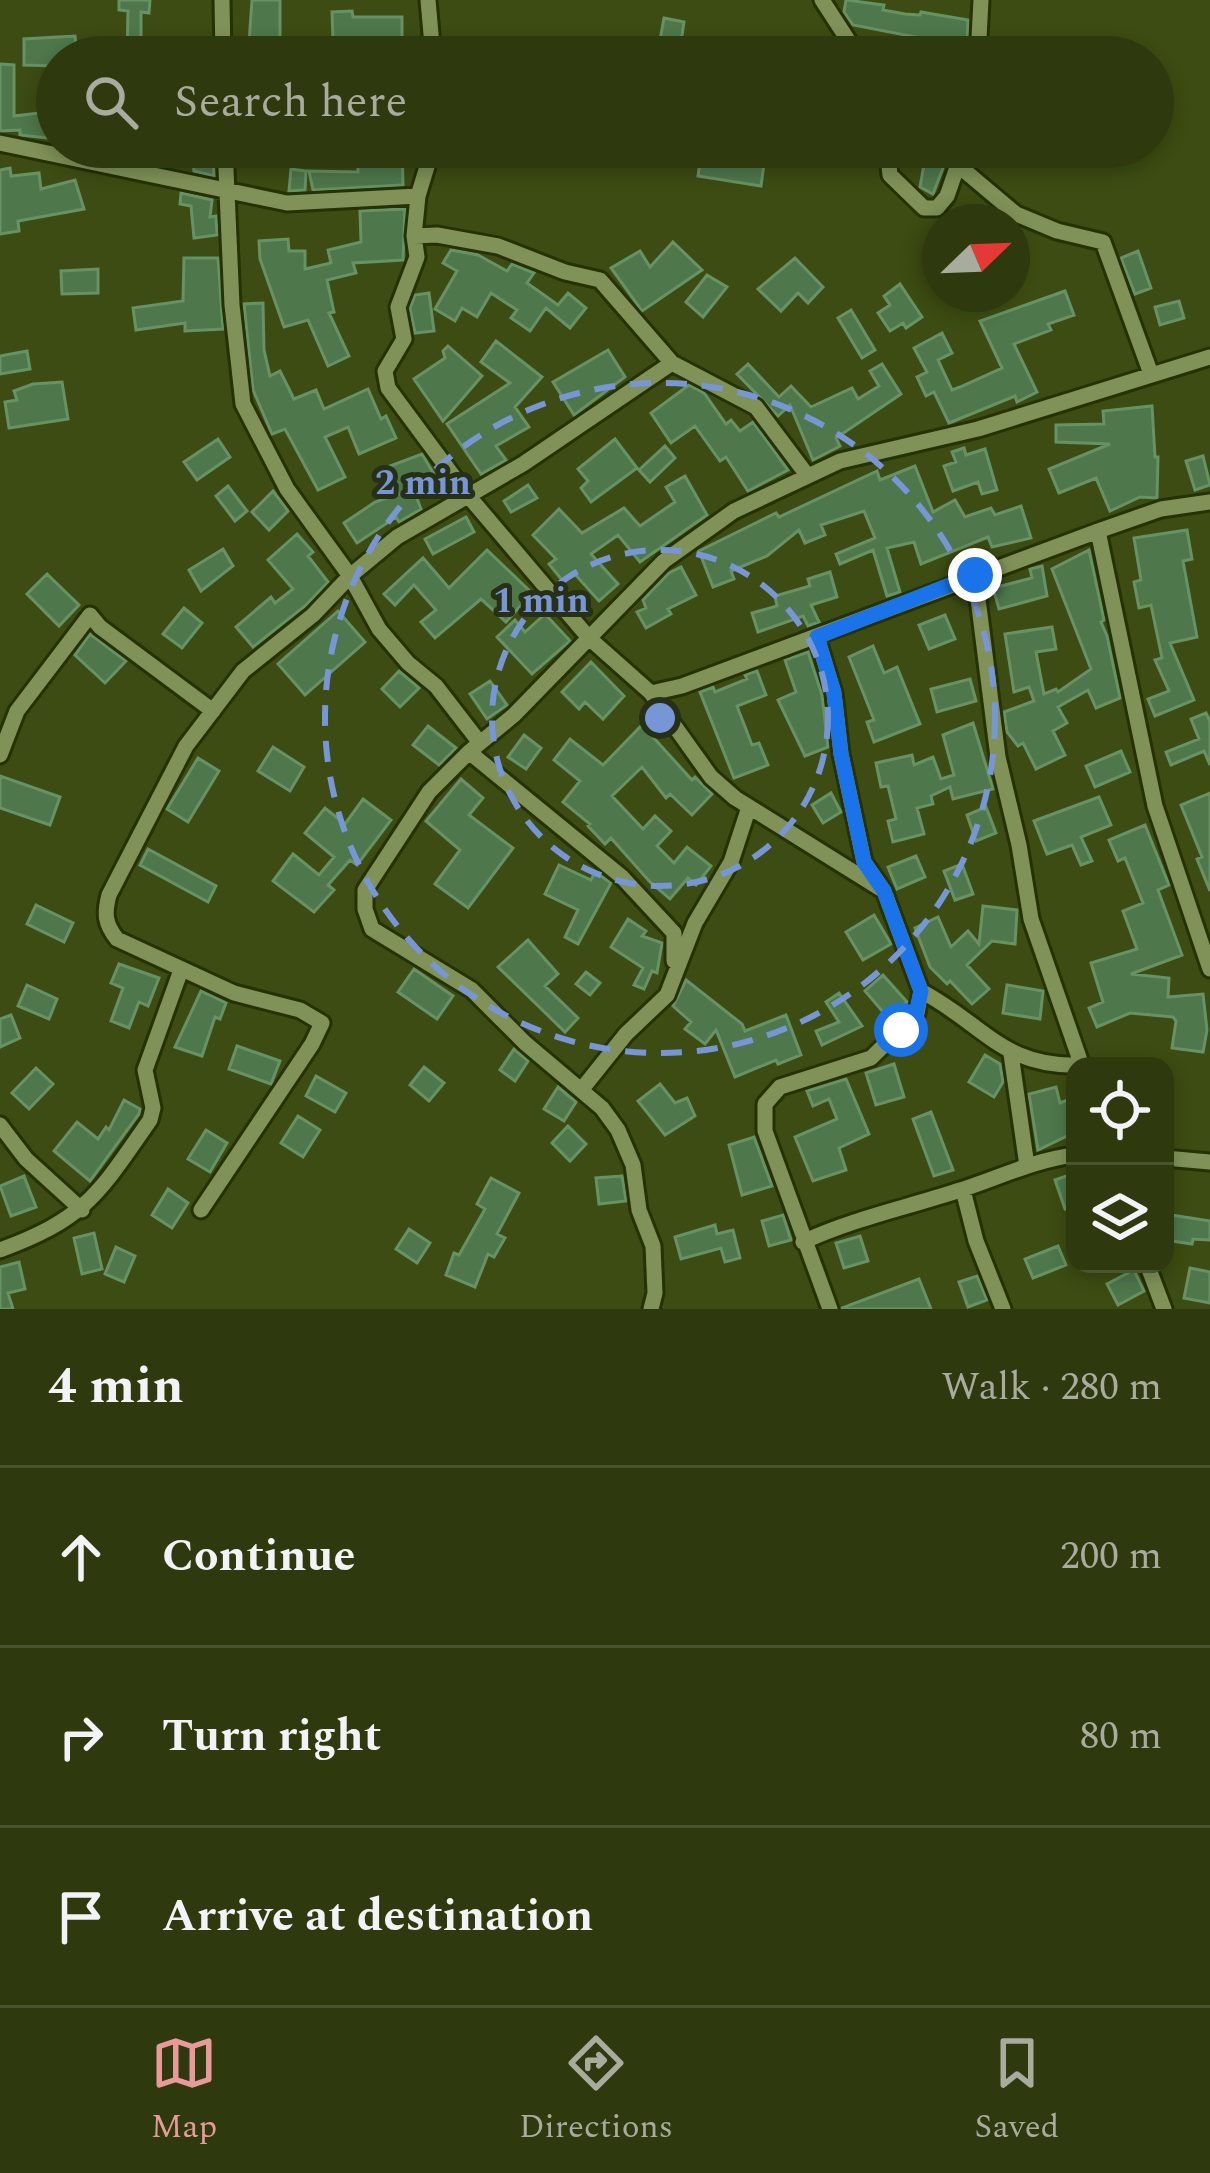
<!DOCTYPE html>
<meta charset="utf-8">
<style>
:root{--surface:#2e390e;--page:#3a441c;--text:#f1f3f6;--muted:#a7ac9e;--line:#49532e;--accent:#e69b98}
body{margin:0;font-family:Spectral,serif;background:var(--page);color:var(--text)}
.controls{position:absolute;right:36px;bottom:36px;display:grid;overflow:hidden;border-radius:24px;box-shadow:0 6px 18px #0003}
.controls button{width:108px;height:108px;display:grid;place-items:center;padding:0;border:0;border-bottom:3px solid var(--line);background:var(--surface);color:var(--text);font:60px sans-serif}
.compass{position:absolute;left:922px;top:204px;width:108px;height:108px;border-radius:50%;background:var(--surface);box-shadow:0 6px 18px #0003;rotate:67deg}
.stop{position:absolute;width:36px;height:36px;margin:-27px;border:9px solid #1a73e8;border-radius:50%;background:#fff}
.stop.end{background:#1a73e8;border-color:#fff;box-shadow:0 3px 12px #0008}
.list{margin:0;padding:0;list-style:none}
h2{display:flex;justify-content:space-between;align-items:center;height:156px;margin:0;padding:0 48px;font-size:51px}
h2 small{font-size:39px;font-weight:400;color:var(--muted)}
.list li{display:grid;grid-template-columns:78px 1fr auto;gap:36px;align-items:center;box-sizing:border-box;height:180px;padding:0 48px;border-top:3px solid var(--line)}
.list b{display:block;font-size:45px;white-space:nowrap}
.list em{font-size:39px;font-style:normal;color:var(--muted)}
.icon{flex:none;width:66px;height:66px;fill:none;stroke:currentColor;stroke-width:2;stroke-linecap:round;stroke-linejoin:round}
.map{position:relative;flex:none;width:1210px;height:1309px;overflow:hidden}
.search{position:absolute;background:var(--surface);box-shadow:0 6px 18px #0003;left:36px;right:36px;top:36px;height:132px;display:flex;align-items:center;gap:30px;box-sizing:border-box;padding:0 42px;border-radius:66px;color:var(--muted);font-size:45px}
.sheet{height:696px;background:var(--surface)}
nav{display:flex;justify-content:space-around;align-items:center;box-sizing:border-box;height:168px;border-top:3px solid var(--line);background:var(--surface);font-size:33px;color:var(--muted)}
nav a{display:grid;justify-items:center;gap:6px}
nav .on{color:var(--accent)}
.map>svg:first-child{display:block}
.building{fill:#4e774b;stroke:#679264;stroke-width:3}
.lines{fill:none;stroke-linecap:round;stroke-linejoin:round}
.minor-casing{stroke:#263104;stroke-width:21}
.minor{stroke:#809258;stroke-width:15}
.route{stroke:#1a73e8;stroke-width:15}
.ring{fill:none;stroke:#7796d5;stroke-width:6;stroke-dasharray:21 15}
.centre{fill:#7796d5;stroke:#282f17;stroke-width:6}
.ring-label{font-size:36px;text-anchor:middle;font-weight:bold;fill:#7796d5;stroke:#282f17;stroke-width:10;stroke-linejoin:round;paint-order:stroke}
</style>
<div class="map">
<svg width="1210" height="1309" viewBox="0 0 1210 1309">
<rect width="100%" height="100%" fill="#3d4c12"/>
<path class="building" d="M119,0H150L149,13L141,12V57H127L128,11L119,10Z
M252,0H280V57H256L258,43H249Z
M846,0L884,5L883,10L905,14L920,15L921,12L968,20L967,47L853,25L844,12Z
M352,11L353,17H402V40H392L391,57H362L363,39L333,40L332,12Z
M664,18L684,22L679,57H657Z
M75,36L77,57H57V66L24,65V39Z
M743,38L771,45L768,57H738Z
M211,43V57H177V44Z
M0,64L14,65V116L57,111V139L20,135V130L0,131Z
M104,147H141L139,160L104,152Z
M192,147H213L214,176L194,171Z
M358,147H402L403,185L313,190L309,171L358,172Z
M927,147H951L933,194L920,187Z
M701,155L764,164L761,186L698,176Z
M10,168L11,176L39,173L41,189L75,180L84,209L18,221L19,231L0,234V170Z
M291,169L306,171L305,190L289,191Z
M181,193L212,200L210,217L216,216L217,235L194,238L191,206L180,204Z
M405,209L403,260L353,263L356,273L327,280L334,312L329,313L349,356L328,366L308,320L284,327L260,259L259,241L288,239L289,251H305V269L331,263L328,250L361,242L360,211Z
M673,242L702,270L642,311L611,268L640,251L650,267Z
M451,250L478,255L507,271L512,264L534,273L527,283L558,305L568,293L586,308L570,328L546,308L530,331L511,318L517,310L491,293L477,317L462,308L455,321L435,309L457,271L443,263Z
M1138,251L1151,288L1135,294L1121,258Z
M184,258H218L223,329L185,331V323L136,330L133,308L183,301Z
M795,258L823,287L808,303L798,293L781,311L758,289Z
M98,269V293L62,294L61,271Z
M707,275L727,287L703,317L686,302Z
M900,284L922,317L906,328L903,323L890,331L878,313L890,305L884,296Z
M1065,291L1074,315L1048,324L1051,330L1014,344L1037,392L1017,402L1015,396L949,423L934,392L926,396L917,377L927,372L914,348L942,333L952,353L938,360L952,390L960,387L1002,368L980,321Z
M429,293L434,331L415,333L410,308L415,295Z
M1179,301L1184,318L1160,325L1155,307Z
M263,303L264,350L270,376L280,371L294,399L316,390L324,409L368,389L381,419L386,416L396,438L359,454L348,427L325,437L345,477L318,490L285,429L272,434L253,390L244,304Z
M851,310L875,350L862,358L838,318Z
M496,341L542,377L515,407L529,427L496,446L506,460L481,474L447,424L510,383L481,362Z
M448,346L482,376L443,421L414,379L445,358L443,351Z
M608,350L625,377L574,415L553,382Z
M27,351L30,369L0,374V356Z
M748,364L779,397L791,386L811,407L852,388L858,399L879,386L870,371L882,364L901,394L836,438L840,446L813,460L790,405L778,416L737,374Z
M62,382L68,419L9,428L5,402L17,400L14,391L33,384Z
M689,385L704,393L726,424L731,420L740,431L753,422L788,470L748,491L726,457L720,461L695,426L671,443L651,413Z
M1152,406L1155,457H1158L1157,498L1140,497L1110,511L1096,478L1059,493L1049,469L1110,444L1056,442V425L1104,424L1103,411Z
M218,439L230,457L197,480L184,462Z
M615,439L637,468L591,502L581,488L588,481L578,469Z
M665,446L675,458L650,482L639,470Z
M964,448L966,455L985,449L997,490L982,494L978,482L953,491L944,466L956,462L952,452Z
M422,454L435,476L412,485L421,509L399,522L396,517L357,543L344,523L375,502L398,494L387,467Z
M1203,456L1210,485L1195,490L1186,461Z
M915,466L933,512L955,500L965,517L991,508L995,515L1021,506L1031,538L992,547L988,537L921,564L914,542L887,548L900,592L887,596L873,550L840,564L836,554L875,538L864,511L821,525L825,535L805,543L799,530L767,556L731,571L734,579L713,587L699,551L776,513L779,517L877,471L880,480Z
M685,476L707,515L640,562L618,535L591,554L618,584L599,601L573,572L562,580L549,564L556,559L533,535L559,509L582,533L624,508L640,526L675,502L666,487Z
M528,485L537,498L511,512L504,501Z
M228,486L247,511L235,521L216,496Z
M273,491L288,511L269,530L252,512Z
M466,517L474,532L433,554L425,539Z
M1187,530L1192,559L1183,561L1197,637L1170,643L1194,700L1155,716L1148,699L1169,691L1155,660L1162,658L1151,605L1139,608L1134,582L1141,580L1134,538Z
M297,534L313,552L308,556L328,582L305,606L253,647L236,627L271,597L275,603L293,589L268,560Z
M223,549L233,566L201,591L189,570Z
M487,550L532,593L506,622L481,599L435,638L421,622L436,610L414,585L395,605L384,594L423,558L449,588Z
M1089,550L1104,620L1101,622L1107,636L1120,698L1096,708L1088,690L1058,707L1067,723L1053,731L1065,755L1036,769L1023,743L1018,746L1007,732L1004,712L1034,701L1029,687L1014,692L1005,634L1052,627L1056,649L1036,652L1044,694L1056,689L1058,692L1091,669L1052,569Z
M1042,566L1047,596L999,609L993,588L1032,578L1030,569Z
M681,567L696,595L668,609L671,614L646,628L637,612L646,608L643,600L669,573Z
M830,572L837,597L811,605L819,622L808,626L803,616L758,632L752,613L777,606L775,596L810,586L808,579Z
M47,574L79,605L59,626L27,594Z
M184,608L202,623L182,648L163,634Z
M338,611L365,642L305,695L278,664Z
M545,614L570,641L532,674L497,637L515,620L525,632Z
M945,615L955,639L929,649L919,625Z
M90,634L126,661L105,683L75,655Z
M873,646L884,673L897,667L920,724L874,742L867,722L874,720L849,657Z
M808,652L822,695L828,747L805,756L778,700L796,692L785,660Z
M591,662L624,696L603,719L585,702L579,709L562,692Z
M399,671L419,688L400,707L382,689Z
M757,671L766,695L737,706L752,745L759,743L768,765L734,778L700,692L713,687L715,692L747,679L745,675Z
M970,679L976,701L937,712L931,689Z
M490,681L507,705L487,719L470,694Z
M1206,713L1210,721V765L1204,751L1171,765L1166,752L1199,739L1191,719Z
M973,723L993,789L953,799L950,787L931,796L933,804L917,808L924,834L893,842L888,821L896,819L888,786L881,787L876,763L912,755L914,765L933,757L941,779L954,775L943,735Z
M642,725L692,780L695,777L712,794L692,815L670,794L666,798L642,767L612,796L643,829L655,816L671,831L657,846L674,863L687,847L711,866L696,885L688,878L670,899L650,882L611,838L605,844L588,826L590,824L563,802L580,781L554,760L570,739L603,765Z
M428,726L456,748L439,765L413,745Z
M524,735L541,748L526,769L508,757Z
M273,747L304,767L290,791L258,771Z
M1121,751L1130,772L1095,787L1086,766Z
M198,758L219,771L188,822L167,809Z
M0,776L60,797L50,825L0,808Z
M461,779L483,798L469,815L513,848L468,908L435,884L460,850L426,821Z
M831,793L841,812L823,823L812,805Z
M1210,793V891L1197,859L1202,857L1181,805Z
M1099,797L1111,825L1081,837L1092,861L1081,865L1072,845L1047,854L1034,821Z
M363,799L391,820L357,865L350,860L328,885L334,890L314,912L273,881L293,854L319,875L334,857L305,833L325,808L345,824Z
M986,807L996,833L976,841L967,815Z
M1145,825L1169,885L1158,890L1182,955L1131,974L1169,978L1168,997L1203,994L1207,1030L1203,1052L1172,1048L1176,1021L1173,1017L1130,1013L1097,1027L1089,1008L1103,1002L1091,963L1137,949L1123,911L1143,903L1125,858L1118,861L1109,840Z
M148,849L216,886L208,902L140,865Z
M916,856L925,877L897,889L888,867Z
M962,864L973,894L955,900L944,871Z
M559,865L591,880L595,872L611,883L578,944L565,937L578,910L545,894Z
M36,905L73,923L64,942L27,924Z
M983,906L1017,910L1015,944L992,941L967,965L989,989L972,1004L950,981L947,984L930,967L915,928L938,917L951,947L968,931L979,944Z
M874,915L891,944L863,960L846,932Z
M628,919L646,931L642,936L662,943L657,973L652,971L644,989L634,985L643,968L611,947Z
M528,940L558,974L545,986L578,1018L565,1032L498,967Z
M119,964L159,978L148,1006L139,1002L129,1028L111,1021L123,988L111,983Z
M414,969L453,996L437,1019L398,992Z
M586,972L600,983L590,995L576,984Z
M883,975L907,1002L889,1019L865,991Z
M686,980L742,1024L745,1031L786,1015L801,1055L778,1064L776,1060L735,1077L716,1030L705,1044L685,1029L691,1022L673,1006Z
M27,985L57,999L49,1019L18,1006Z
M1007,985L1043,991L1040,1019L1003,1013Z
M201,991L226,1003L220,1019L215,1017L202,1056L175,1047Z
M839,993L862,1026L822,1045L816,1031L839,1022L826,1002Z
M11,1015L20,1038L0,1047V1019Z
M237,1046L280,1061L271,1084L229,1069Z
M514,1049L528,1061L515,1081L500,1070Z
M985,1055L1000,1064L1003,1082L994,1097L969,1082Z
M894,1064L904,1097L876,1105L866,1073Z
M424,1067L444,1083L429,1101L410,1085Z
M36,1068L53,1084L29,1109L12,1093Z
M316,1076L346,1093L335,1112L306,1096Z
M846,1079L869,1134L839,1148L846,1170L813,1181L795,1137L837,1119L829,1099L813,1106L807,1091Z
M660,1084L675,1103L687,1098L695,1116L665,1135L638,1101Z
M558,1087L576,1102L564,1121L544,1109Z
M1056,1087L1060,1103L1075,1097V1132L1038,1150L1029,1094Z
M124,1100L140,1109L139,1114L90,1181L54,1151L77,1122L98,1139L106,1127L109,1130Z
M931,1112L953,1170L934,1176L913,1119Z
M298,1116L320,1130L303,1157L281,1143Z
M568,1126L586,1144L570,1161L552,1143Z
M206,1130L227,1143L210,1172L188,1159Z
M754,1137L772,1186L742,1195L729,1145Z
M1075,1173V1205L1065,1209L1055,1180Z
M24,1176L36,1207L11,1216L0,1186Z
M622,1176L626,1201L599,1204L596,1178Z
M491,1178L519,1193L497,1234L505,1238L494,1257L488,1254L475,1287L446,1275L454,1253L459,1255L485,1209L477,1204Z
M168,1189L188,1203L172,1228L152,1215Z
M1165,1214L1210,1221V1240L1193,1239L1192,1244L1165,1240Z
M783,1215L791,1240L769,1246L762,1221Z
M715,1225L717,1234L733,1230L740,1258L725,1262L721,1248L681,1259L675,1237Z
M409,1229L430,1243L417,1263L396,1249Z
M94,1233L102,1269L82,1274L74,1238Z
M860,1236L868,1261L844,1268L836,1243Z
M1058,1246L1066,1265L1033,1278L1025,1259Z
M116,1247L135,1256L124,1282L105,1274Z
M19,1262L25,1289L8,1293L13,1309H0V1267Z
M1190,1268L1210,1272V1303L1184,1298Z
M1134,1270L1144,1291L1118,1305L1107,1284Z
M977,1276L987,1300L968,1307L959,1282Z
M919,1279L931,1309H842V1308Z"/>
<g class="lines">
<g class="minor-casing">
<path id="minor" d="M222,0L223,57
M428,0L433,57
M822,0L859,57
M978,57L981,0
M0,143L287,203L418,196
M225,147L232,305L243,404L287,489L350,576L379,629L408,663L436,686L480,743
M433,147L418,196L414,236L417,257L398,307L404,339L385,371L388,388L465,492L589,638L651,693L711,777L735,798L884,891
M887,147L890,175L924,208H937L947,196L964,147
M959,166L1016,214L1057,231L1103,242L1151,374
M414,236L437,235L498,246L565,272L600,280L672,363
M1098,531L1155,806L1210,969
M975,575L998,757L1019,845L1031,919L1082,1066
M817,637L834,693L841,754L864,862L884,891L921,991L917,1013L871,1058L780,1087L765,1104V1131L830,1309
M651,693L682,686L1098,531L1161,509L1210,502
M469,752L622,877L674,933V961
M0,755L17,711L90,615L100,627L213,711
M921,991C985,1025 1003,1068 1081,1065
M1011,1054L1027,1166
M582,1089L626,1034L667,995L695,923L731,862L749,807
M0,1125L26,1159L82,1210
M1165,1158L1210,1162
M963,1190L976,1241L1003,1309
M201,1210L312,1044L322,1023L300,1010L234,993L117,939C105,924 104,914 109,895L186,746L243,671L313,615L350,576L397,537L523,464L672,363L756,407L807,475
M803,1242C852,1219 905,1208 957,1191C996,1179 1033,1160 1075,1155
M0,1250C87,1218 99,1193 150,1120L153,1108L145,1070L181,970
M1147,1264L1164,1309
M651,1309L655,1293L653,1246L639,1210L633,1165L618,1130L602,1108L525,1043L472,990L372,929L365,909V890L429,792L469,752L514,715L664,561L734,511L840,461L978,429L1210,357"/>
</g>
<use href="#minor" class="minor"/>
</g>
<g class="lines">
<path class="route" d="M901,1030L916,1013L921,991L884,891L864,862L841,754L834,693L817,637L975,575"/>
</g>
<g class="ring">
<circle cx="660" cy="718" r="168"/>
<circle cx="660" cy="718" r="335"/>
</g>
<circle cx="660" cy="718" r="18" class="centre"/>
<g class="ring-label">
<text x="423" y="494">2 min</text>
<text x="541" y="612">1 min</text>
</g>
</svg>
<div class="controls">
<button><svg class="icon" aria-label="locate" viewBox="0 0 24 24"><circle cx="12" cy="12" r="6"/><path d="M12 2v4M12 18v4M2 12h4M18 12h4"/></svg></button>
<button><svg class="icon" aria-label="layers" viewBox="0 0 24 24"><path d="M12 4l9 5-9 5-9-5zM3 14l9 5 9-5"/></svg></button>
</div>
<svg class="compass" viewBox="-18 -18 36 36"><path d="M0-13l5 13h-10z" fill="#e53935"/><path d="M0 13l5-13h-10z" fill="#a7ac9e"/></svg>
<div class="stop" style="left:901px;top:1030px"></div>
<div class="stop end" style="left:975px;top:575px"></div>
<div class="search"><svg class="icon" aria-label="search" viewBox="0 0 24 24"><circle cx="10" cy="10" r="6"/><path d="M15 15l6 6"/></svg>Search here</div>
</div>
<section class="sheet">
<h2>4 min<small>Walk · 280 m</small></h2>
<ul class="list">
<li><svg class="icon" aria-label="ahead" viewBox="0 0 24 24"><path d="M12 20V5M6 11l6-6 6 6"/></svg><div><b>Continue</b></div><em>200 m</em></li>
<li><svg class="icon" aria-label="right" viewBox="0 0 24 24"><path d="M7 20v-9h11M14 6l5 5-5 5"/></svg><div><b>Turn right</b></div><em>80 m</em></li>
<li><svg class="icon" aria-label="arrive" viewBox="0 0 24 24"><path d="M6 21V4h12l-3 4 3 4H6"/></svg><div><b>Arrive at destination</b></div></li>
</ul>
</section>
<nav>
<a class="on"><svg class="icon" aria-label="map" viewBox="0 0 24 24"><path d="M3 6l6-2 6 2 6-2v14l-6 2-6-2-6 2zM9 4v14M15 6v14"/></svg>Map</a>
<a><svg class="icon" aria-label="directions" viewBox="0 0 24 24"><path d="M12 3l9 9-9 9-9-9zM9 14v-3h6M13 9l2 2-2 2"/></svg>Directions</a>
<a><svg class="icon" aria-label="saved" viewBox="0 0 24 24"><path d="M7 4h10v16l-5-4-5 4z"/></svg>Saved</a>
</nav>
